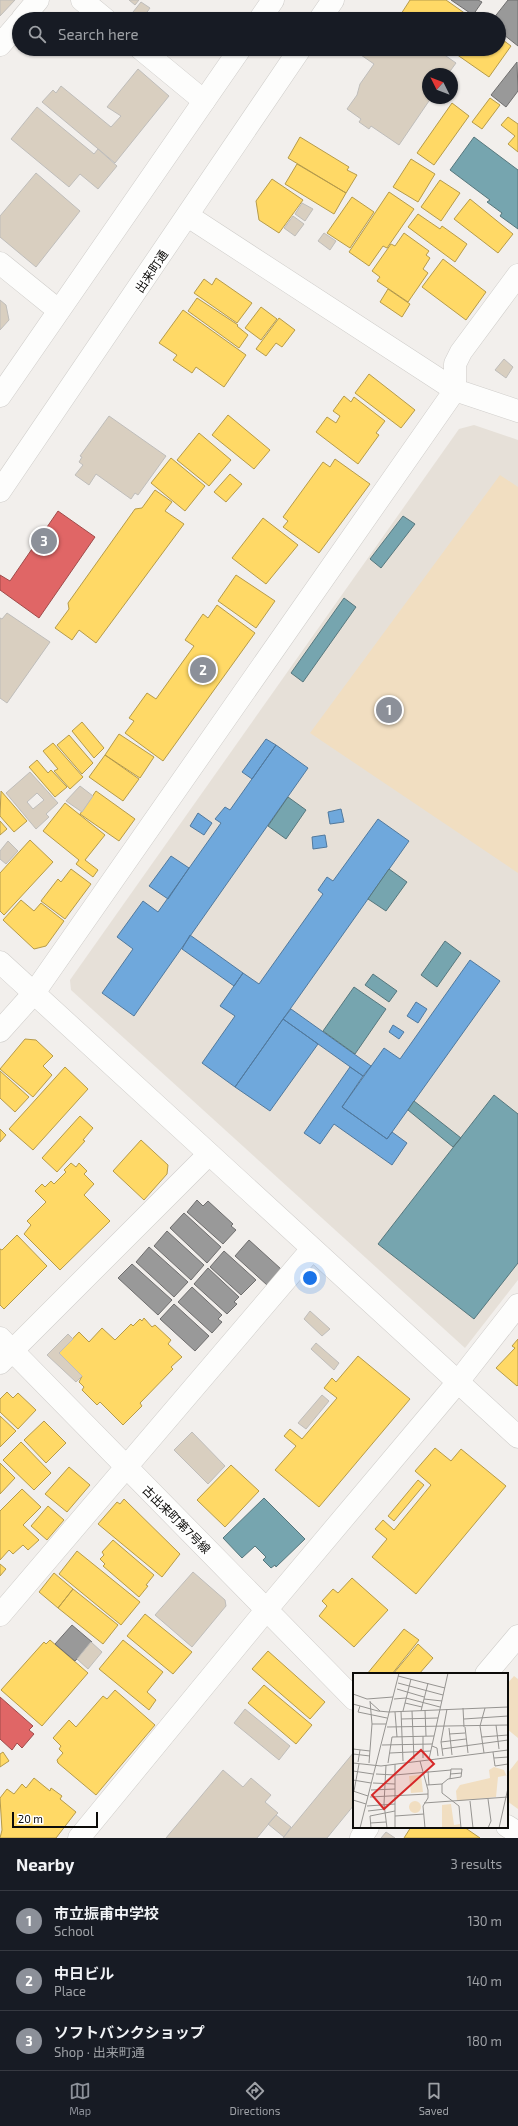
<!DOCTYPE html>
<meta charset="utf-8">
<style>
:root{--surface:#171b24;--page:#242831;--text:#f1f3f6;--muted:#9ea1a6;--line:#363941;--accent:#8c9099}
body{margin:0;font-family:"Exo 2","Noto Sans JP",sans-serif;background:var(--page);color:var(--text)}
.compass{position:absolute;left:422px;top:68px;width:36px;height:36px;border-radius:50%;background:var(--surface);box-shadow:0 1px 3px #0004;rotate:312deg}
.scale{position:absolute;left:12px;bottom:10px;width:86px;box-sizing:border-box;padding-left:4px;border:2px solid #0c0b09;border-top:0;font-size:11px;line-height:14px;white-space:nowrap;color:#0c0b09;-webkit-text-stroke:3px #fff;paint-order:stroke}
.you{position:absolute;left:310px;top:1278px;width:14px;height:14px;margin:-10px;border:3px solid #fff;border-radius:50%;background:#1a73e8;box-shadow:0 0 0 6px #1a73e833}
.badge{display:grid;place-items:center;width:26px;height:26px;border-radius:50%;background:var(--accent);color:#fff;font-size:13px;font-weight:700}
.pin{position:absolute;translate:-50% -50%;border:2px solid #fff;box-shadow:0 1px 4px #0006}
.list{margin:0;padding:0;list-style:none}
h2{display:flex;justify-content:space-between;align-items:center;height:52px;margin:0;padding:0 16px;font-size:17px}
h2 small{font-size:13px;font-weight:400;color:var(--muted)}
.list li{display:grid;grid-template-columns:26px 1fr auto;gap:12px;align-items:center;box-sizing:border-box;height:60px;padding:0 16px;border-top:1px solid var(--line)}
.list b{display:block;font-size:15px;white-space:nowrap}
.list p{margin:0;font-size:13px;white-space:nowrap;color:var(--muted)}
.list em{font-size:13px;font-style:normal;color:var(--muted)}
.icon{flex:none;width:22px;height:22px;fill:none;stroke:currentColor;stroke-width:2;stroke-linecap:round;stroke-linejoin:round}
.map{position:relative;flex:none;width:518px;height:1838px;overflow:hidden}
.search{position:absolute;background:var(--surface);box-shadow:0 1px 3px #0004;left:12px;right:12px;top:12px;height:44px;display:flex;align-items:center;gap:10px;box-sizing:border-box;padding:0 14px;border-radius:22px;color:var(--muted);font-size:15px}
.sheet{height:232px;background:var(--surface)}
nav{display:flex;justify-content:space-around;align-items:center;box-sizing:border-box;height:56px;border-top:1px solid var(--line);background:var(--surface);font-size:11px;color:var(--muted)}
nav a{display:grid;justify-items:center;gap:2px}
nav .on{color:var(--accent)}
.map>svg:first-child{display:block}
.built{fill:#e6e0d8}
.park{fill:#f1dec1}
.homes{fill:#ffd966;stroke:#b69b4a}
.shops{fill:#e06666;stroke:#a04b4a}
.schools{fill:#6fa8dc;stroke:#51799d}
.public{fill:#76a5af;stroke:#56777d}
.industry{fill:#999;stroke:#6f6e6e}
.building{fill:#d9cfc0;stroke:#bfbdba;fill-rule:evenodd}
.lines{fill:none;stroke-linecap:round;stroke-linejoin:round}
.minor-casing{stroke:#cfcdca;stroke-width:23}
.tertiary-casing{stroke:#cfcdca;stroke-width:23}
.secondary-casing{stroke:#cfcdca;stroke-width:23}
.minor{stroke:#fdfdfc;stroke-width:22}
.tertiary{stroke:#fdfdfc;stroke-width:22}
.secondary{stroke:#fdfdfc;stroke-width:22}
.labels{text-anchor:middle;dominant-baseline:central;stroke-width:4;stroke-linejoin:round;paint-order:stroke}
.street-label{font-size:12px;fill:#0c0b09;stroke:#fff}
.inset-road{fill:none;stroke:#969491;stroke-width:1}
.view{fill:#d62828;fill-opacity:0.15;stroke:#d62828;stroke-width:2}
.inset-edge{fill:none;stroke:#0c0b09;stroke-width:2}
</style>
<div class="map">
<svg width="518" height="1838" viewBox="0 0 518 1838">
<rect width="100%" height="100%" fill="#f2efec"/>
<path class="built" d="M474,425L518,440V1280L465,1348L71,990L70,980L459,429Z"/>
<path class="park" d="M500,475L518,487V873L310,733Z
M514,1676L518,1679V1738L507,1729V1684Z
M518,1760V1809L507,1801V1774Z"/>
<path class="homes" d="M410,0H446L473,19H409L401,14Z
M499,37L511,46L489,77L456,54L460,49H499Z
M490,98L500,105L482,129L472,122Z
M452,103L469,116L434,165L417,153Z
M508,117L518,124V152L508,144L515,136L501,125Z
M300,137L349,167L347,170L357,175L346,193L288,158Z
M411,159L435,174L418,202L393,187Z
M297,164L346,193L334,214L285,184Z
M272,179L303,200L279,233L259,220L256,201Z
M440,180L460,193L441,221L421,207Z
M389,192L414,209L387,248L383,246L369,266L349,252Z
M352,197L374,212L350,248L327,233Z
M470,199L513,234L498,253L454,219Z
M418,214L440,229L442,226L467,244L455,262L408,227Z
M404,233L429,251L426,255L430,258L423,269L428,273L408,302L377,281L380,277L372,271L391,244L395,246Z
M443,259L486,292L466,320L422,287Z
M216,278L252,303L237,323L194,293L204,279L212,285Z
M388,289L410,304L402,317L380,302Z
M197,298L238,325L237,326L248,335L239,348L188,311Z
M261,307L277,319L261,340L245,328Z
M183,310L246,355L224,387L196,367L192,373L173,360L177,355L159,343Z
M279,318L295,330L282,347L276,343L266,356L256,349Z
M369,374L415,410L401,428L355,393Z
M344,396L351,402L354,397L385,421L376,433L379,435L358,464L316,432L327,417L336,423L340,416L333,411Z
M228,415L270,450L254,469L212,435Z
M199,433L231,460L209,486L177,460Z
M171,458L205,486L185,511L151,483Z
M335,459L370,484L319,553L283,527L288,521L283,517L323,462L330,467Z
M230,474L242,484L226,502L214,492Z
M155,490L172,502L165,511L184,524L96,643L79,630L72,640L55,628L69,609L68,603L135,509L142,508Z
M263,518L298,545L266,584L232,558Z
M236,575L275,601L256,628L218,601Z
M217,605L255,633L163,761L125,733L134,721L129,718L147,693L156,699L194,646L185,640L203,614L208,618Z
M82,722L104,748L94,758L72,731Z
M119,734L154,757L140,778L105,755Z
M69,735L93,763L82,774L57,745Z
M53,743L83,777L70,789L54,771L58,769L43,751Z
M105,755L139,779L123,801L89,777Z
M37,760L48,773L51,770L67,787L55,797L29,767Z
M1,791L27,821L14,832L0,816Z
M96,791L135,819L119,841L80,814Z
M65,803L105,835L85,860L98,870L93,877L76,864L79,860L43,831Z
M0,821L7,829L0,835Z
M30,840L53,862L4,915L0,911V873Z
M71,869L91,884L65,919L41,901L58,879L61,882Z
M21,900L34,911L41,903L64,921L46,946L34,949L3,920Z
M25,1039L36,1040L53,1056L43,1066L52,1075L33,1097L0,1069Z
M65,1067L88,1089L33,1150L9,1129Z
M0,1071L29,1097L15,1112L0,1098Z
M80,1116L93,1128L83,1140L85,1141L57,1172L42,1158Z
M0,1129L6,1135L0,1142Z
M141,1140L168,1165L167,1174L144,1200L113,1171Z
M71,1163L76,1167L79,1163L87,1171L84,1174L94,1184L84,1195L110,1221L60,1270L24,1234L31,1225L27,1221L46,1202L35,1191L42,1184L45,1187L51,1181L54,1184L66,1172L64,1170Z
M17,1235L47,1266L4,1309L0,1305V1249L2,1250Z
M144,1318L152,1327L155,1325L171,1340L168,1344L182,1357L171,1367L173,1369L140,1403L142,1406L123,1425L100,1402L97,1405L82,1390L84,1387L79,1382L82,1376L59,1353L79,1332L89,1342L102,1328L115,1340L131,1324L133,1326L140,1319L142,1321Z
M518,1339V1385L517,1386L496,1368L515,1348L512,1346Z
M358,1356L410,1399L319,1507L275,1470L296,1446L284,1436L290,1429L302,1439L337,1398L324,1388L332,1378L336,1382Z
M7,1392L13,1398L18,1393L36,1410L18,1429L0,1412V1399Z
M0,1416L16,1431L0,1447Z
M44,1421L66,1443L46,1463L24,1440Z
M21,1442L51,1473L34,1490L3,1460Z
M435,1448L451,1461L461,1449L506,1486L416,1594L372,1557L387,1539L375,1529L383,1520L394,1530L431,1485L415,1471Z
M0,1463L15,1478L0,1494Z
M231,1465L259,1491L225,1527L197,1500Z
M69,1467L90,1485L67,1512L45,1494Z
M418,1480L424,1485L394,1521L388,1516Z
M22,1489L41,1507L23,1525L39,1540L28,1550L23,1545L13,1554L9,1550L0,1560V1511Z
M124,1499L180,1554L162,1577L98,1524L117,1502L120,1504Z
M48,1506L64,1520L47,1540L31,1526Z
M113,1540L154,1575L146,1585L148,1586L139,1597L103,1566L105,1564L100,1559L104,1555L102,1552Z
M77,1551L140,1602L121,1625L59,1574Z
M0,1564L6,1569L0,1576Z
M54,1573L73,1589L58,1608L39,1592Z
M352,1578L388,1610L354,1647L319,1616L327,1606L322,1601L333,1589L338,1593Z
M73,1589L118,1625L103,1644L58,1608Z
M145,1614L192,1652L173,1674L127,1636Z
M404,1629L419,1640L392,1674H367Z
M50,1640L88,1673L42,1726L1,1690L44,1642L46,1644Z
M123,1640L163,1672L147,1692L156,1700L149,1710L99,1669Z
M418,1644L433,1658L419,1674H393Z
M268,1651L325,1702L310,1719L252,1669Z
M264,1685L312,1725L296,1744L248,1703Z
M115,1690L155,1725L96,1795L58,1763L57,1760L63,1753L59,1749L61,1746L53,1738L69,1720L76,1727L103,1696L107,1699Z
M3,1752L9,1761L0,1767V1754Z
M34,1778L50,1791L51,1788L62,1796L60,1799L76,1812L56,1838H0L2,1830L0,1798L7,1789L14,1794L22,1784L26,1788Z
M411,1827H464L480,1838H404Z"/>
<path class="shops" d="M58,511L95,537L39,618L0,590V575L10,581Z
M0,1697L33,1726L29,1730L34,1734L22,1748L17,1743L12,1750L0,1739Z"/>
<path class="schools" d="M266,739L276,745L252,779L242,772Z
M276,745L308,768L134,1016L102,993L133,949L117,937L143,901L158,912L221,823L215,819L225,807L230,810Z
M341,809L344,822L330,824L328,812Z
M198,813L212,823L204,835L190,826Z
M378,819L409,841L235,1087L202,1063L235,1016L220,1006L243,973L259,984L323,894L318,890L327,877L333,881Z
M325,835L327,847L313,849L312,837Z
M171,856L189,868L168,899L149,886Z
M190,935L243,973L234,986L182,949Z
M470,960L500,981L387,1139L342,1107L384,1048L400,1059Z
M416,1002L427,1009L418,1023L407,1016Z
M291,1009L371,1066L363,1076L283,1019Z
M283,1019L318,1044L270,1111L235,1087Z
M393,1025L404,1032L399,1039L389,1032Z
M350,1067L363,1076L342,1107L387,1139L392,1132L407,1143L392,1165L334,1124L320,1144L304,1133Z"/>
<path class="public" d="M474,137L518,170V229L500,216L502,213L487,202L490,200L450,170Z
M403,516L415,524L381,568L370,559Z
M344,598L356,607L303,682L291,673Z
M288,797L306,810L286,839L268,826Z
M389,869L407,882L386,911L368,899Z
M445,941L461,953L437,987L421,975Z
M373,974L397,991L389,1002L365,985Z
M354,987L386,1009L355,1054L323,1031Z
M494,1095L518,1114V1263L474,1319L378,1244Z
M414,1101L461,1138L453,1147L408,1110Z
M264,1498L305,1539L276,1567L275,1565L271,1568L263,1560L266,1557L255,1546L242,1558L223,1538Z"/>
<path class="industry" d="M451,0H478L482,2L473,15Z
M508,0H518V46L499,31V19H493Z
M517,62L518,91L506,107L491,95Z
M197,1200L203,1206L208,1201L233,1224L231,1226L236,1230L223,1244L187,1212Z
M184,1213L221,1247L207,1263L170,1228Z
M167,1231L204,1265L191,1280L154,1246Z
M249,1240L281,1269L267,1285L235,1256Z
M149,1247L188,1282L174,1297L136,1262Z
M224,1251L256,1280L241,1295L210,1267Z
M132,1264L172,1300L158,1315L118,1278Z
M208,1268L239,1297L234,1302L237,1304L227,1314L194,1284Z
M192,1287L222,1315L218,1319L222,1322L212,1333L178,1302Z
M174,1304L209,1336L195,1351L160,1319Z
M72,1625L92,1642L75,1661L55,1644Z"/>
<path class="building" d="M0,0H15L0,16Z
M129,0H139L135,5Z
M141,2L150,8L142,19H131L129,17Z
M391,13L400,19H387Z
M365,49H436L456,63L448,74H428V98H431L399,145L371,126L369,129L359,122L361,119L347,109L357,95L360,84L374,64L361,55Z
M138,69L169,96L115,163L42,102L53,90L56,93L61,86L111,127L121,116L107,107Z
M37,107L94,154L98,149L117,166L98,189L80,174L69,187L11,139Z
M36,173L80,211L36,267L0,237V216Z
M302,203L313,209L305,221L295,214Z
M293,216L304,224L295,236L284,228Z
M324,233L336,241L330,250L318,241Z
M0,300L6,305L9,320L0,330Z
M504,359L513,367L506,378L495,370Z
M109,416L166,456L138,495L135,493L131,499L96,474L89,485L75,475L83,465L79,462L82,457L80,456Z
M7,613L50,642L7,703L0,698V618L2,619Z
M30,772L58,803L46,814L49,817L36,829L6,793ZM37,793L44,800L33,809L27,802Z
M80,786L93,796L82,812L66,801Z
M8,841L18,851L6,864L0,859V851Z
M310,1311L330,1329L322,1336L304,1319Z
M68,1334L73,1339L59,1353L82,1376L76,1382L47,1355Z
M316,1343L339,1363L334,1370L311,1349Z
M322,1395L329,1401L306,1429L298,1423Z
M192,1432L225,1466L208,1484L174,1450Z
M193,1572L225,1600L226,1606L192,1647L155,1615Z
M91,1642L102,1652L88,1669L77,1659Z
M245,1709L290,1746L279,1760L234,1723Z
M354,1752V1805L327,1838H283Z
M223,1770L243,1787L251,1778L271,1795L265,1802L278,1813L276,1815L257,1838H166Z
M276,1815L291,1827L284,1837L268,1824Z
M386,1832L395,1838H381Z"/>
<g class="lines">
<g class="minor-casing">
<path id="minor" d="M82,0L105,19
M22,19L38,0
M0,45L19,23
M141,49L204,101
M188,216L455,390L518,411
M0,263L58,310
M0,1031L34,993L455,390V364L461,352L518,275
M0,1338L354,1699
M0,1363L209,1154
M0,1615L312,1249
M486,1674L518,1636
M507,1826L518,1833
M79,1838L267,1609L457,1383L518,1305
M361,1838L368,1827"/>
</g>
<g class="tertiary-casing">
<path id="tertiary" d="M0,962L518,1437"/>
</g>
<g class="secondary-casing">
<path id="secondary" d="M260,19L273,0
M320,19L333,0
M0,396L240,49
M0,491L300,49"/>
</g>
<use href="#minor" class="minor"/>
<use href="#tertiary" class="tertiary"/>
<use href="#secondary" class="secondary"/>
</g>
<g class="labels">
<g class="street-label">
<text transform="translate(151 271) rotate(-56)">出来町通</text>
<text transform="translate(177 1519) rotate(45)">古出来町第7号線</text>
</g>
</g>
<g transform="translate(353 1673)">
<rect width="155" height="155" fill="#f2efec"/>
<path d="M141,94L151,97L153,102H155L145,104L143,124L104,128L103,118L107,112L137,105L136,97ZM68,102L70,119L58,120L56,103ZM56 134a6 6 0 1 1 12 0a6 6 0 1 1-12 0ZM98,131L101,152L107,151V155H89V132Z" fill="#f1dec1"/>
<path class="inset-road" d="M45,3L92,15M45,10L90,22M44,16L71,24M0,21L14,26L40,24M41,26L53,25L87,34M71,26L89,28M17,29L27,38M52,30L69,34M0,31L25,38L36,39L155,34M7,33L5,39L34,45M110,35L111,54M72,37L73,63M48,38L50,88M50,38L58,6M59,38L61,86M68,38L75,10M42,39L44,64M48,46L85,45M111,46L155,43M19,51H33M143,52L146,76M34,54L155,52M112,54L115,80M96,55L99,82M96,61L112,60M70,63V85M129,64L155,62M88,69L113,66M29,72L79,71M79,73L84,75L85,83M0,76L17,78M89,76L155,67M140,79L142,93L155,91M37,80L78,78M131,80L127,53L132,35M0,81L17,83M90,83L88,69L94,36M141,85L155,84M76,86L95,0M67,88L75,117V125L70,133L72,155M5,89L7,77M0,90L28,93L155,77M16,90L19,51L17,28M35,90L39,64L81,63M33,92L31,131L34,155M0,98L20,101M75,98L76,112M23,101L42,102L98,97M97,101L109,100M97,106L98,96H109L108,104L95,106L89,111V120L106,133L108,155M0,107L18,110M20,110L42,111M74,112L89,111M18,117L42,116M0,118L15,123M1,118L6,91M17,124L75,121M135,126L138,148L135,155M0,127L13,131M117,128L120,155M71,130L155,124M14,133L42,131M15,138L32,136M42,143L71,141M17,150L33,149M7,155L46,0M18,155L17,143L42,138M42,155V91M146,155L155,115"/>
<path class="view" d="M68,77L81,91L31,136L19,122Z"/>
<rect width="155" height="155" class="inset-edge"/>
</g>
</svg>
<svg class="compass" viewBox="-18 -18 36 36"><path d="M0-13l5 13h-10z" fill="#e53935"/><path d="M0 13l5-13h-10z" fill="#9ea1a6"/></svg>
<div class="scale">20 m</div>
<div class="you"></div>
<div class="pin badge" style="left:389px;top:710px">1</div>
<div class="pin badge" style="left:203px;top:670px">2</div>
<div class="pin badge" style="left:44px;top:541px">3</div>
<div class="search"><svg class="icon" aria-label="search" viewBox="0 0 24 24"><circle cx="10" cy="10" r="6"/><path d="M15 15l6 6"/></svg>Search here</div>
</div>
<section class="sheet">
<h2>Nearby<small>3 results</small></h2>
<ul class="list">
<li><span class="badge">1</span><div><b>市立振甫中学校</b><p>School</p></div><em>130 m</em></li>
<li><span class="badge">2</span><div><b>中日ビル</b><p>Place</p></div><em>140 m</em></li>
<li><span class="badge">3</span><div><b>ソフトバンクショップ</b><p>Shop · 出来町通</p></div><em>180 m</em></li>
</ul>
</section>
<nav>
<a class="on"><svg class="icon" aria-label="map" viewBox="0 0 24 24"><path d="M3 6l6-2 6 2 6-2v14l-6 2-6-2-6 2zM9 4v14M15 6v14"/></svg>Map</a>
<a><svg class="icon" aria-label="directions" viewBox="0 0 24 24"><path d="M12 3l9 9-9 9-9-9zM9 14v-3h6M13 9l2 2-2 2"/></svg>Directions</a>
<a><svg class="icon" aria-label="saved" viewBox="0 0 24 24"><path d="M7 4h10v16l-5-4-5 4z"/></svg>Saved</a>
</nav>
